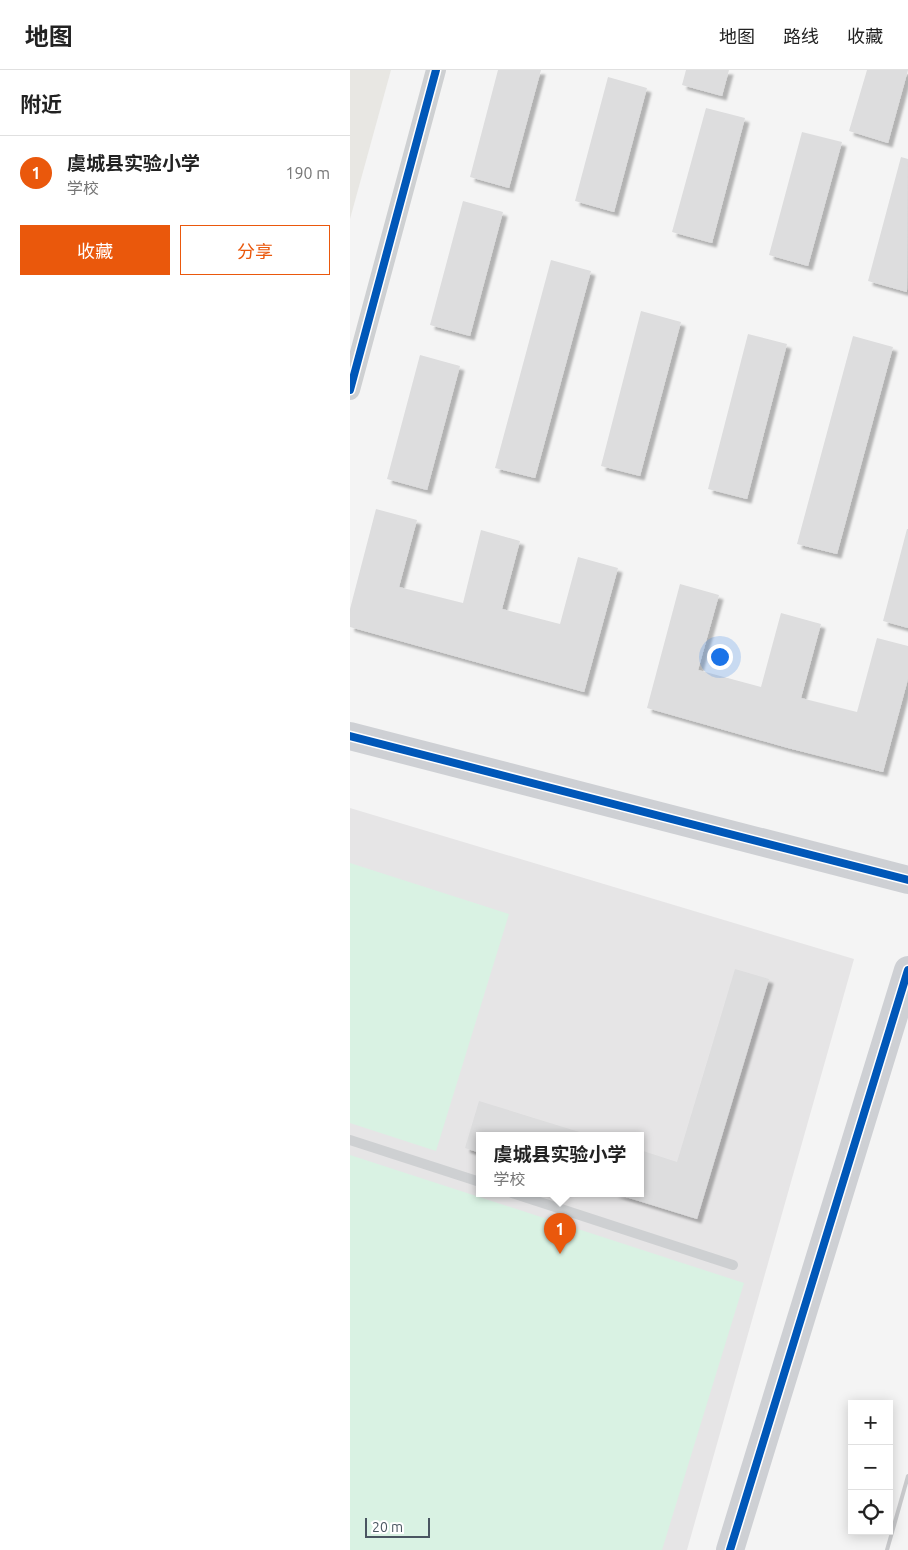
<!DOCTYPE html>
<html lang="zh">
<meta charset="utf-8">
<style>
:root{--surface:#fff;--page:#f2f2f2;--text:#222;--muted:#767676;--line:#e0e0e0;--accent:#ea580c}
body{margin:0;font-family:Ubuntu,"Noto Sans SC",sans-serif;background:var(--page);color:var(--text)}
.controls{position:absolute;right:15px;bottom:15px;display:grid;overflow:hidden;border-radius:0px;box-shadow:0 2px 12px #0003}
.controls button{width:45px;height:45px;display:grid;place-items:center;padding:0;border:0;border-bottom:1px solid var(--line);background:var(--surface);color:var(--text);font:25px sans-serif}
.scale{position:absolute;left:15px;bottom:12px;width:65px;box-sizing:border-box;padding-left:5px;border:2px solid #4a5661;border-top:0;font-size:14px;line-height:18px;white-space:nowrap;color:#4a5661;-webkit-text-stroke:4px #fff;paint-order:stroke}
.you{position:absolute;left:369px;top:586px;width:18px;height:18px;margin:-12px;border:4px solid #fff;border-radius:50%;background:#1a73e8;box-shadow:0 0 0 8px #1a73e833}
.badge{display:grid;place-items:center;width:32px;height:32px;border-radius:50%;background:var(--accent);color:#fff;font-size:16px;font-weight:700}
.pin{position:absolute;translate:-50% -41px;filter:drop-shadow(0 1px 2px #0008)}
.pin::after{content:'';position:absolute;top:26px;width:18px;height:15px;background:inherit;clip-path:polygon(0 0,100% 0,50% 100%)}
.popup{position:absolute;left:126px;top:1062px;width:168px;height:65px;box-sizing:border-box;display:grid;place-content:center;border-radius:0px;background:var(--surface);filter:drop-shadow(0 1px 4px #0005);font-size:16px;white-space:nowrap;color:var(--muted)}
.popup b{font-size:19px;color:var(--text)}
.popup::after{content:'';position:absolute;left:50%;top:100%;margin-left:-10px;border:10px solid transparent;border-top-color:var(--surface)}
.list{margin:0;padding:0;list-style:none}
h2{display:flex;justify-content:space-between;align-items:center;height:65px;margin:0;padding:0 20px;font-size:21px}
h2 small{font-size:16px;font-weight:400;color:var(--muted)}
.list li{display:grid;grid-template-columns:32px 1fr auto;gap:15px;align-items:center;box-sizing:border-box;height:75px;padding:0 20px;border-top:1px solid var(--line)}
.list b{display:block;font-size:19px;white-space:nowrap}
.list p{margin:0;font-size:16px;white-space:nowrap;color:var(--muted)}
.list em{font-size:16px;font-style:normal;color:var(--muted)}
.actions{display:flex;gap:10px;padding:15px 20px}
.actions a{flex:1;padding:11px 0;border:1px solid var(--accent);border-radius:0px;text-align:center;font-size:18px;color:var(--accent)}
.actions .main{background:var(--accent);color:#fff}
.icon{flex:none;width:28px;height:28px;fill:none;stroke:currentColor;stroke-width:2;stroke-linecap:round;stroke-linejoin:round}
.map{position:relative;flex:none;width:558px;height:1480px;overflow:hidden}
header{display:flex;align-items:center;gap:30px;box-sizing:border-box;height:70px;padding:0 25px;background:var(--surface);border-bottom:1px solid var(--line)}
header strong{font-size:24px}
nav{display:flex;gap:28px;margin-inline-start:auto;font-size:18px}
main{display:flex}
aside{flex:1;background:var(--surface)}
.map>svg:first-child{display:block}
.commercial{fill:#e8e7e3}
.education{fill:#e6e5e6;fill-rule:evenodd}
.green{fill:#d9f2e3}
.building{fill:#ddddde;filter:url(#shadow)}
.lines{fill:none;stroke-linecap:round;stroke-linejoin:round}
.lane{stroke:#ced0d2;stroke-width:10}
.street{stroke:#ced0d2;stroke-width:20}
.secondary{stroke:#ced0d4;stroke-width:28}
.rail{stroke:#c9cacc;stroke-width:4}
.cycleway-casing{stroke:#fff;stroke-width:11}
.cycleway{stroke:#0057b8;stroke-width:8}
</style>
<header>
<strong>地图</strong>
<nav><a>地图</a><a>路线</a><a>收藏</a></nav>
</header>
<main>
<aside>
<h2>附近<small></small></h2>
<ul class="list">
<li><span class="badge">1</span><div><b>虞城县实验小学</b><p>学校</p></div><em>190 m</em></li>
</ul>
<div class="actions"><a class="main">收藏</a><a>分享</a></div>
</aside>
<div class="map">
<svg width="558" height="1480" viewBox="0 0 558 1480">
<defs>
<filter id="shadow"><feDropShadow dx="4.5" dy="4.5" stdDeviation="1" flood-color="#0004"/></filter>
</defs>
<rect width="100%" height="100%" fill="#f4f4f4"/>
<path class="commercial" d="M0,0H41L0,149Z"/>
<path class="education" d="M0,738L504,889L337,1480H0ZM130,1065H290V1123H130Z"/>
<path class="green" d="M0,793L159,844L86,1081L0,1053Z
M0,1085L394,1213L312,1480H0Z"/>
<path class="building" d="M148,0H191L159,118L120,107Z
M336,0H379L372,26L332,15Z
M517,0H558L538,73L499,61Z
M258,7L297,18L264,142L225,131Z
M356,38L395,48L362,173L322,162Z
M452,62L492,72L458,196L419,185Z
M551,87L558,89L557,222L518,211Z
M113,131L153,142L120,266L80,255Z
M201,190L241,201L185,408L145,398Z
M291,241L331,252L290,406L251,396Z
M398,264L437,274L397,429L358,419Z
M503,266L543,277L487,484L447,474Z
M70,285L110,296L77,420L37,409Z
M26,439L67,450L49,517L113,533L131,460L170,471L152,539L210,554L228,487L268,498L234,622L0,557V539Z
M557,459H558V558L533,551Z
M330,514L369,525L348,600L411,617L431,543L471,554L451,628L507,642L527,568L558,576V609L533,702L438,678L297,638Z
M385,899L419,909L347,1149L263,1123H290V1080L327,1092Z
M129,1031L239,1065H130V1083L115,1078Z"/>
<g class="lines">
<path class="lane" d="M0,1070L130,1112
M162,1123L383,1195"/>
<path class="street" d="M0,320L86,0"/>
<path class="secondary" d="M0,666L558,810
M380,1480L558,900"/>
<path class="rail" d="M537,1480L558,1406"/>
<g class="cycleway-casing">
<path id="cycleway" d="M0,320L86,0
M0,666L558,810
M380,1480L558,900"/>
</g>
<use href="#cycleway" class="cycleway"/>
</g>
</svg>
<div class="controls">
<button>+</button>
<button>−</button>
<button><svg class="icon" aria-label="locate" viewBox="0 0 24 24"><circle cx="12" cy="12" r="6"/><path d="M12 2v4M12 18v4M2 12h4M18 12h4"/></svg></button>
</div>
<div class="scale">20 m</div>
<div class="you"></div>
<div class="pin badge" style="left:210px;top:1184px">1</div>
<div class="popup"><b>虞城县实验小学</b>学校</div>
</div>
</main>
